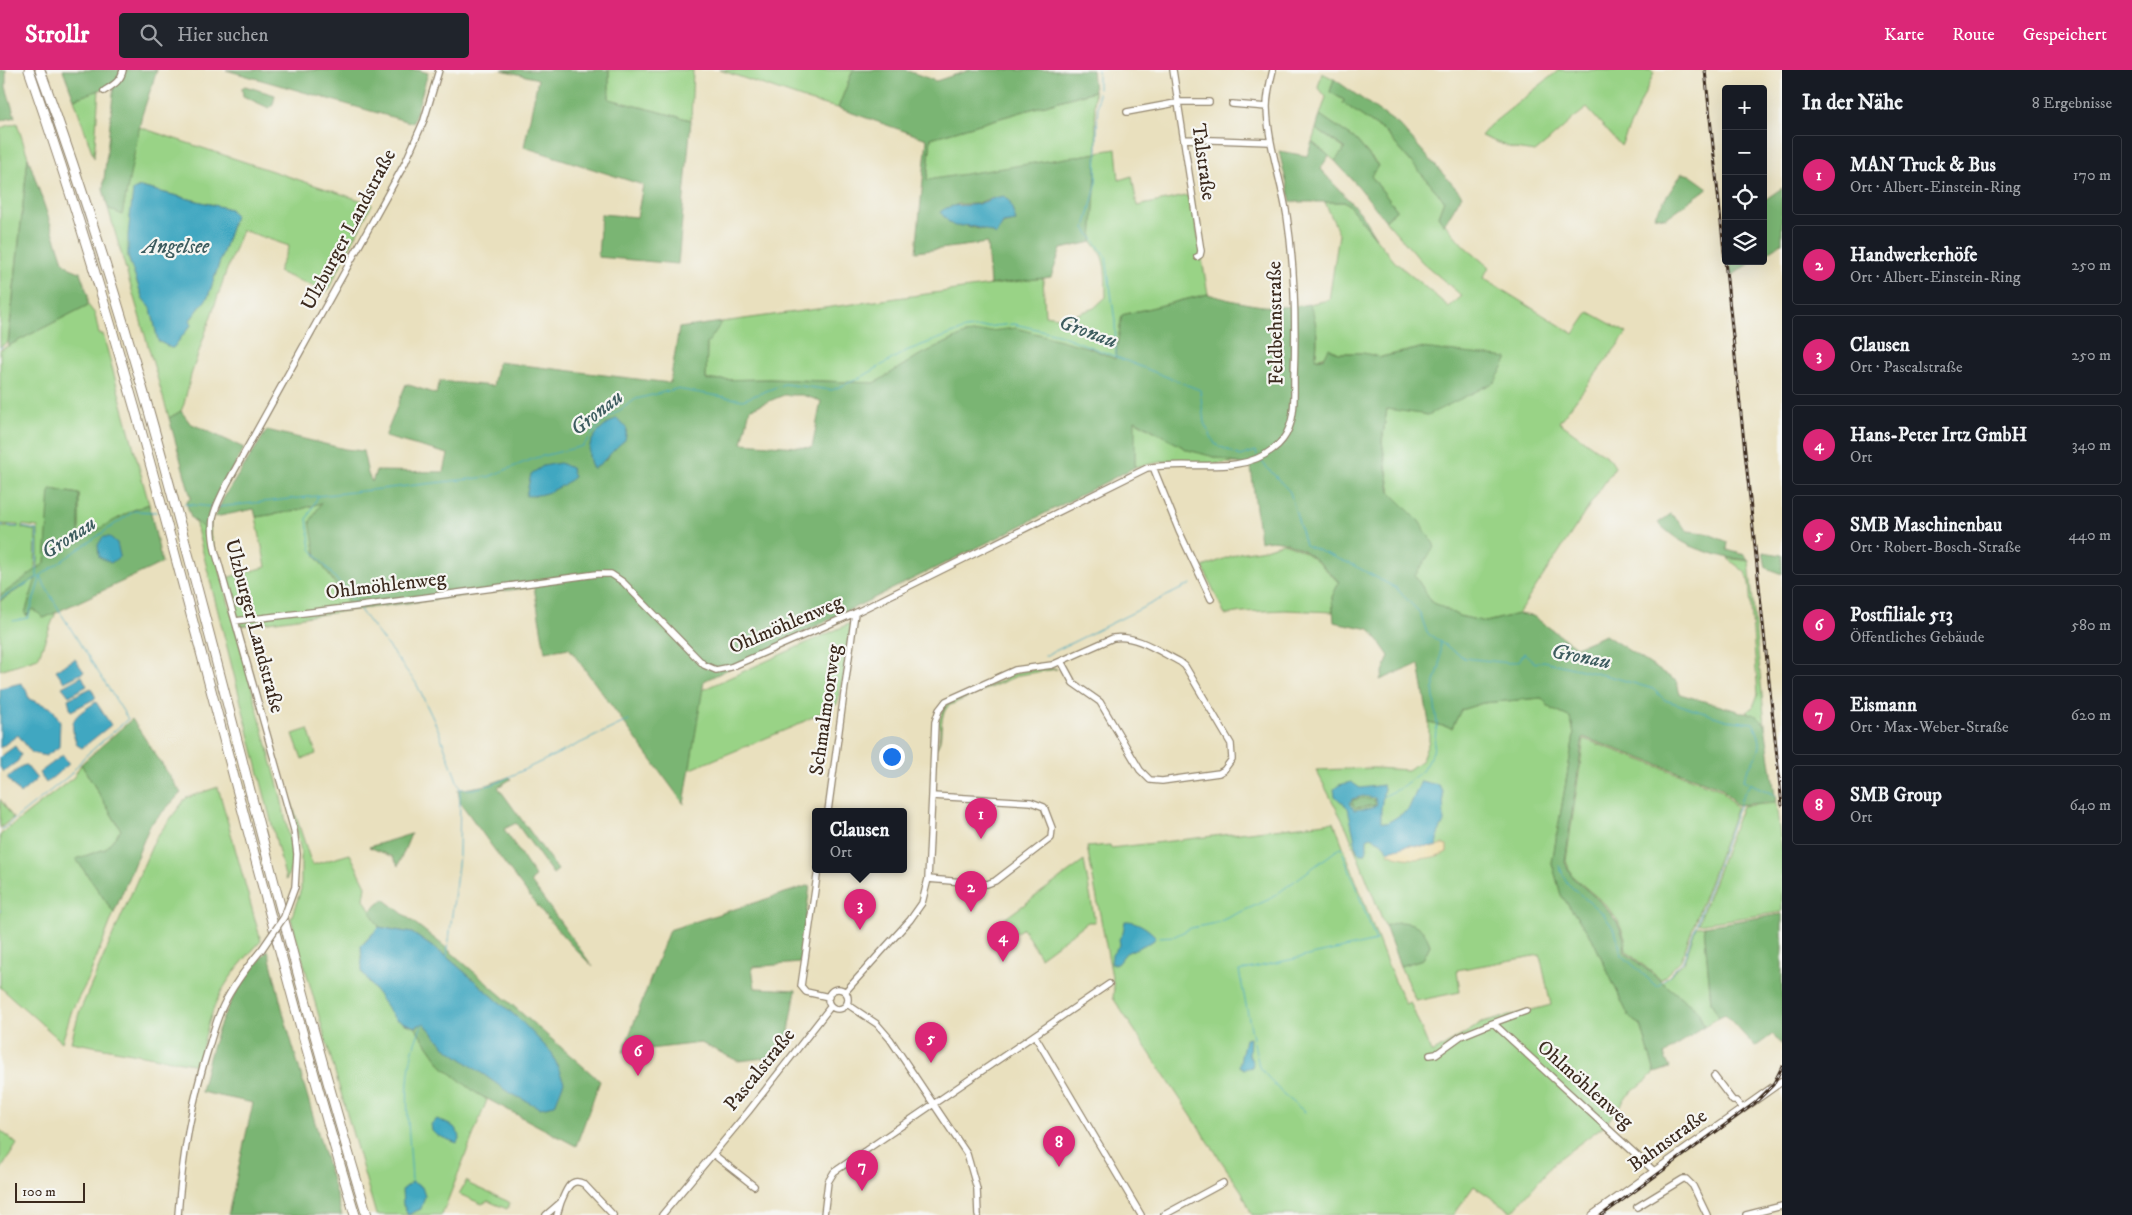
<!DOCTYPE html>
<html lang="de">
<meta charset="utf-8">
<style>
:root{--surface:#171b24;--page:#20242c;--text:#f1f3f6;--muted:#9ea1a6;--line:#363941;--accent:#db2777}
body{margin:0;font-family:"IM FELL DW Pica",serif;background:var(--page);color:var(--text)}
.controls{position:absolute;right:15px;top:15px;display:grid;overflow:hidden;border-radius:5px;box-shadow:0 5px 20px #0002}
.controls button{width:45px;height:45px;display:grid;place-items:center;padding:0;border:0;border-bottom:1px solid var(--line);background:var(--surface);color:var(--text);font:25px sans-serif}
.scale{position:absolute;left:15px;bottom:12px;width:70px;box-sizing:border-box;padding-left:5px;border:2px solid #3b2a1e;border-top:0;font-size:14px;line-height:18px;white-space:nowrap;color:#3b2a1e;-webkit-text-stroke:4px #f6f6f2;paint-order:stroke}
.you{position:absolute;left:891px;top:686px;width:18px;height:18px;margin:-12px;border:4px solid #fff;border-radius:50%;background:#1a73e8;box-shadow:0 0 0 8px #1a73e833}
.badge{display:grid;place-items:center;width:32px;height:32px;border-radius:50%;background:var(--accent);color:#fff;font-size:16px;font-weight:700}
.pin{position:absolute;translate:-50% -41px;filter:drop-shadow(0 1px 2px #0008)}
.pin::after{content:'';position:absolute;top:26px;width:18px;height:15px;background:inherit;clip-path:polygon(0 0,100% 0,50% 100%)}
.popup{position:absolute;left:812px;top:738px;width:95px;height:65px;box-sizing:border-box;display:grid;place-content:center;border-radius:5px;background:var(--surface);filter:drop-shadow(0 1px 4px #0005);font-size:16px;white-space:nowrap;color:var(--muted)}
.popup b{font-size:19px;color:var(--text)}
.popup::after{content:'';position:absolute;left:50%;top:100%;margin-left:-10px;border:10px solid transparent;border-top-color:var(--surface)}
.list{margin:0;padding:0;list-style:none}
h2{display:flex;justify-content:space-between;align-items:center;height:65px;margin:0;padding:0 20px;font-size:21px}
h2 small{font-size:16px;font-weight:400;color:var(--muted)}
.list li{display:grid;grid-template-columns:32px 1fr auto;gap:15px;align-items:center;box-sizing:border-box;height:80px;margin:0 10px 10px;padding:0 10px;border:1px solid var(--line);border-radius:5px}
.list b{display:block;font-size:19px;white-space:nowrap}
.list p{margin:0;font-size:16px;white-space:nowrap;color:var(--muted)}
.list em{font-size:16px;font-style:normal;color:var(--muted)}
.icon{flex:none;width:28px;height:28px;fill:none;stroke:currentColor;stroke-width:2;stroke-linecap:round;stroke-linejoin:round}
.map{position:relative;flex:none;width:1782px;height:1145px;overflow:hidden}
header{display:flex;align-items:center;gap:30px;box-sizing:border-box;height:70px;padding:0 25px;background:var(--accent);color:#fff}
header strong{font-size:24px}
nav{display:flex;gap:28px;margin-inline-start:auto;font-size:18px}
.search{width:350px;height:45px;background:var(--page);display:flex;align-items:center;gap:12px;box-sizing:border-box;padding:0 18px;border-radius:5px;color:var(--muted);font-size:19px}
main{display:flex}
aside{flex:1;background:var(--surface)}
.map>svg:first-child{display:block}
.green{fill:#99d386;stroke:#6a7e52;fill-rule:evenodd}
.forest{fill:#7ab573;stroke:#5a7048;fill-rule:evenodd}
.sand{fill:#eeda9e;stroke:#94825e}
.water{fill:#41a7c1;stroke:#3e6870;fill-rule:evenodd}
.lines{fill:none;stroke-linecap:round;stroke-linejoin:round}
.stream{stroke:#41a7c1;stroke-width:1}
.minor-casing{stroke:#92856e;stroke-width:8}
.major-casing{stroke:#92856e;stroke-width:9}
.highway-casing{stroke:#92856e;stroke-width:11}
.minor{stroke:#fff;stroke-width:5.5}
.major{stroke:#fff;stroke-width:7}
.highway{stroke:#fff;stroke-width:9}
.rail-casing{stroke:#3b2a1e;stroke-width:3}
.rail{stroke:#f6f6f2;stroke-width:1;stroke-dasharray:4;stroke-linecap:butt}
.minor-bridge-casing{stroke:#92856e;stroke-width:8;stroke-linecap:butt}
.minor-bridge{stroke:#fff;stroke-width:5.5}
.labels{text-anchor:middle;dominant-baseline:central;stroke-width:4.5;stroke-linejoin:round;paint-order:stroke}
.street-label{font-size:20px;fill:#3b2a1e;stroke:#f6f6f2}
.water-label{font-size:21px;font-style:italic;fill:#3d5c5f;stroke:#f6f6f2}
</style>
<header>
<strong>Strollr</strong>
<div class="search"><svg class="icon" aria-label="search" viewBox="0 0 24 24"><circle cx="10" cy="10" r="6"/><path d="M15 15l6 6"/></svg>Hier suchen</div>
<nav><a>Karte</a><a>Route</a><a>Gespeichert</a></nav>
</header>
<main>
<div class="map">
<svg width="1782" height="1145" viewBox="0 0 1782 1145">
<rect width="100%" height="100%" fill="#f6f6f2"/>
<filter id="ink" filterUnits="userSpaceOnUse"><feTurbulence type="fractalNoise" baseFrequency=".02" numOctaves="2"/><feDisplacementMap in="SourceGraphic" scale="10" xChannelSelector="R" yChannelSelector="G"/><feConvolveMatrix kernelMatrix="1 2 1 2 8 2 1 2 1" color-interpolation-filters="sRGB"/></filter>
<filter id="wash" filterUnits="userSpaceOnUse"><feTurbulence type="fractalNoise" baseFrequency=".0096" numOctaves="4" result="noise"/><feDisplacementMap in="SourceGraphic" scale="20" xChannelSelector="R" yChannelSelector="G"/><feGaussianBlur stdDeviation="1.12" result="paint"/><feColorMatrix in="noise" values="0 0 0 0 0 0 0 0 0 0 0 0 0 0 0 0 0 1.4 0 .05"/><feComposite in="paint" operator="in"/></filter>
<g filter="url(#wash)">
<rect width="100%" height="100%" fill="#e9e0be"/>
<path class="green" d="M609,0H693L691,50L609,29Z
M720,0H853L838,38L813,32Z
M1559,0H1651L1654,3L1621,76L1587,38C1568,51 1553,69 1535,82L1514,79L1481,66L1489,56Z
M1322,3L1334,9L1330,22L1344,30L1343,33L1385,62L1444,130L1438,146L1464,176L1489,197L1483,208L1574,264L1589,242L1627,263L1559,352L1610,389L1615,397L1518,544L1486,552L1459,546L1432,532L1415,506L1419,451L1391,423L1382,372L1387,338L1428,345L1421,278L1381,287L1363,283H1338L1315,289C1319,273 1317,249 1309,234L1329,230L1339,164L1325,132H1346L1395,192L1449,237L1462,226L1422,192L1385,150L1397,140L1371,106L1378,95L1355,69L1320,45L1326,27L1318,17Z
M99,20L94,88L74,29Z
M1094,21L1097,82L1116,79L1119,110L1132,106L1137,136L1191,125L1208,224L1122,245L1115,289L1090,278L965,264L918,286L875,313L770,309L706,310L707,273L722,252L1043,208L1045,245L1066,248L1094,238L1106,227C1105,204 1108,189 1092,172L1097,83L927,111L931,68Z
M17,53L28,87L8,272L0,277V58Z
M139,57L372,134L327,222L278,202L289,176L242,160L226,202L191,305L184,334L181,341L169,348L108,138L122,144ZM141,117L230,139L235,146L208,227L190,250L191,254L173,278L158,271L151,238L143,229L128,187L130,147L137,118Z
M1316,59L1345,79L1335,91L1312,72Z
M88,235L95,244L99,264H103L149,434L133,440L79,471V424L51,419L45,493L38,499V457L22,455V458L36,461L35,502L0,526V457H18V455L0,454V280Z
M1134,350L1188,380L1239,393L1203,394L1166,391L1135,397Z
M321,433L316,486L353,540L241,556L229,521L226,508L266,497L256,447L295,441Z
M195,451L210,464L280,723L291,776L292,796L286,810Z
M1283,473C1306,479 1323,496 1339,513L1332,527L1333,542L1285,540L1243,542L1225,545L1203,497L1239,483L1265,479Z
M1727,488L1749,491L1765,655L1763,651L1747,641L1753,637L1758,624L1749,513L1745,502Z
M37,507L25,543L27,546L33,539L44,548L56,542L38,588L0,600V531Z
M851,553L843,608L837,634L795,656L689,700L702,620Z
M1052,598L1057,599L1019,605L948,636C937,649 945,668 936,679L939,671L940,656L938,653L945,636L955,629L958,630L1005,609L1006,606L1027,600Z
M1542,628L1551,639L1571,648L1574,665L1552,793L1561,825L1592,868L1629,947L1641,955L1655,1003L1626,1027L1606,1054L1556,1091L1512,1142L1474,1116L1453,1145H1252L1242,1122L1113,928L1114,917L1087,777L1110,775L1111,778L1334,752L1385,888L1405,934L1410,932L1431,982H1434L1482,953L1551,935L1540,885L1457,900L1460,922L1416,931L1400,896L1423,889L1430,875C1421,852 1407,849 1385,856L1347,759L1316,700L1374,698L1408,700L1422,690L1429,671V653L1452,658L1461,640L1483,633Z
M308,659L316,684L302,689L293,664Z
M1584,669L1722,720L1735,737H1737L1681,890L1661,910L1626,881L1625,868L1618,851L1605,834L1572,806L1566,791Z
M81,694L121,760L105,779L76,789L114,843L87,912L72,940L62,972L0,917V765L74,707Z
M218,717L261,871C246,887 231,904 220,924C209,946 204,971 198,995L71,972L79,943L155,769L186,728Z
M0,729L13,748L0,758Z
M291,731L312,795L350,784L366,816L364,829L379,857L361,876L405,954L415,957L443,997L487,1030L442,1145H408L421,1139L403,1135L408,1145H376L291,849L301,819V783Z
M1776,733L1782,782V842L1698,854L1742,736Z
M1084,791L1095,852H1088L1040,887L1023,858L1008,868L996,855Z
M1704,856L1711,932L1719,947L1704,956L1698,941L1662,912L1684,892L1696,857Z
M0,1060L17,1074L0,1101Z
M467,1110L469,1114L507,1131L510,1133L507,1139L488,1131L482,1134L459,1124Z"/>
<path class="forest" d="M0,0H6V17L15,47L0,51Z
M63,0H157L142,45L122,145L108,138L103,119L114,15L74,29Z
M226,0H418L428,3L413,53Z
M502,0H609V29L691,50L678,194L598,187L601,144L637,147L643,115L524,77L538,9Z
M853,0H905L936,11L970,0H1092L1094,21L931,68L927,110L1097,83L1092,172L1061,179L1051,207L990,215L987,173L916,182L927,69L838,38ZM993,127L1016,151C1005,152 999,156 989,159C979,162 948,150 940,142L958,134H976Z
M1334,9L1399,55L1462,125L1444,155L1438,146L1444,130L1385,62L1343,33L1344,30L1330,22Z
M245,16L275,25L273,35L269,38L243,26L242,18Z
M1320,45L1355,69L1378,96L1371,106L1397,140L1385,150L1359,117L1335,91L1345,78L1316,59Z
M1312,72L1329,86L1320,99L1360,142L1376,168L1346,132H1291L1279,81L1307,86Z
M28,87L63,191L70,198L80,202L88,225V235L8,276Z
M1682,103L1690,105L1708,118L1666,148L1654,146Z
M1782,118V173L1763,185V131Z
M1729,191H1754L1731,206Z
M1208,224C1242,234 1275,241 1309,234C1318,250 1318,272 1315,289L1324,288L1329,278L1338,283H1363L1381,287L1421,278L1508,288L1495,312L1428,345L1387,339L1382,371L1390,422L1419,451L1435,476L1415,506L1432,532L1459,546L1486,552L1518,544L1533,546L1576,577L1605,565L1676,611L1680,624L1741,642C1749,641 1761,647 1765,655L1776,732L1736,735L1722,718L1583,667L1565,792L1572,807L1603,834L1617,852L1624,868L1625,882L1698,941L1704,956L1664,985L1670,998L1655,1003L1641,955L1629,947L1592,868L1561,825L1552,793L1574,665L1571,648L1551,639L1542,628L1483,633L1461,640L1452,658L1429,653L1419,594L1380,610L1389,586L1370,559L1334,552L1332,527L1339,512C1320,492 1291,463 1260,472L1251,397L1188,380L1135,350V397L1001,466L704,611L684,734L569,578L545,582L534,517L353,540L316,486L310,452L321,433L295,441L256,447L254,439L215,447L223,429L267,360L345,379L363,381L368,404L372,412L376,401L444,402L448,384L385,367L406,314L436,324L440,311L493,316L498,292L670,313L679,258L722,252L707,274L706,310L770,309L875,313L918,286L965,264L1016,258L1090,278L1115,289L1122,245ZM784,325H802L821,331L812,378L742,373L750,339ZM617,348L625,370L613,379L605,391L607,354Z
M181,341L190,353L244,378L211,443L210,464L205,466L202,456L191,448L186,432L191,428L169,348Z
M50,419L79,424V470L131,441L149,434L162,493L44,548L33,539L26,546L25,543L36,508L0,531V526L45,493Z
M1671,444L1688,461L1706,463L1728,472L1727,480L1745,485L1749,491C1742,488 1733,489 1725,487C1696,479 1681,475 1658,453Z
M1763,482L1782,485V504L1766,498Z
M132,649L181,723L150,755L114,843L76,789L105,779L121,760L81,694Z
M509,707L511,709L498,717L558,800L553,804L516,753L504,759L535,806L531,812L593,897C542,848 501,789 460,732L458,720L487,715Z
M1363,728L1375,730V735L1355,738L1352,733L1353,730Z
M411,764L398,796L393,787L369,777Z
M810,815L800,893L752,897L755,918L796,920L787,973L775,987L738,991L701,973L623,982L669,860Z
M384,829L444,876L600,1011L576,1076L476,1023L443,997L415,957L424,953L445,977L485,1004L520,950L447,887L412,863L379,857L370,841Z
M1782,844V975L1773,964L1755,977L1725,944L1719,947L1711,932L1704,856Z
M1397,852C1415,852 1424,857 1430,875L1423,889L1400,896L1385,856Z
M268,880L284,946L342,1145H228L253,1033L201,1022C214,961 227,927 268,880Z"/>
<path class="sand" d="M1443,774L1447,775V782C1430,791 1404,791 1388,783C1399,767 1427,782 1443,774Z"/>
<path class="water" d="M141,117L230,139L235,146L208,227L190,250L192,254L173,278H171L158,271L151,238L143,229L128,187V165L133,120Z
M1004,126L1010,132L1016,151L1003,153L996,165C988,160 980,158 970,156C964,154 957,159 951,154C947,151 944,146 940,142C952,132 965,137 978,134C987,131 994,127 1004,126Z
M617,348L627,359L625,370C613,379 606,391 593,399C581,374 597,360 617,348Z
M560,393L571,398L574,407C559,419 545,426 526,426L531,404L543,396Z
M103,467H110L117,473L120,486L111,493L99,487L98,475Z
M75,589L84,602L64,612L56,600Z
M82,606L87,616L69,626L62,617Z
M21,613L26,619L29,629L52,638L60,651L59,677L46,686L32,683L18,665L0,678V618Z
M91,618L96,628L71,641L68,629Z
M96,632L111,655L82,678L77,675C67,648 75,646 96,632Z
M15,676L21,685L18,691L3,702L0,697V687Z
M63,685L69,694L46,713L39,703Z
M26,695L37,709L20,724L7,708L22,696Z
M1421,711L1438,715L1443,721L1444,752L1438,764L1436,777L1410,775L1389,781L1381,772L1371,767L1367,769V780L1365,784H1360L1357,781L1348,738L1335,726L1334,719L1339,715L1351,712L1360,718L1383,715L1384,718L1381,739V752L1387,753L1408,740ZM1363,726L1375,728L1377,734L1371,738L1354,740L1350,733L1352,729Z
M1125,851C1136,850 1149,859 1156,867L1153,871L1126,883L1117,894H1111L1112,885L1120,874L1119,869L1123,863Z
M379,857L412,863L447,887L520,950L552,983L564,1012L555,1035L540,1038L508,1022L445,977L424,953L415,957L395,949L362,902L361,876Z
M1250,968L1249,985L1253,993L1252,997L1244,999L1239,996L1245,969Z
M437,1049L454,1057L460,1066L457,1073L436,1065L432,1061L431,1054Z
M412,1112L422,1117L425,1126L421,1139L408,1145L403,1135L402,1120Z"/>
<g class="lines">
<path class="stream" d="M1098,0V19
M1098,23L1096,116L1085,158L1106,187L1115,251L1116,285
M0,278L2,277
M1260,390L1290,422L1305,475L1353,495L1396,518L1420,543L1427,563L1464,588L1510,593L1519,591L1524,583L1535,593L1543,591L1616,608L1653,619L1665,630L1726,650L1753,653C1769,683 1754,682 1743,710L1777,726
M318,426L307,449L311,479L356,533
M184,434L214,437
M218,437L488,407L535,388L583,376L601,353L636,329L676,319L743,330L784,314L832,320L860,308L906,281L965,259L1014,254L1058,264L1200,320L1204,353L1215,374L1240,386L1256,381L1257,385
M0,455L18,457
M22,457L37,460V508
M41,506L45,516L61,543
M0,529L37,508L134,441L156,442
M360,540L416,613L438,659L460,719L459,786L447,887
M13,551L28,548L41,506
M1045,586L1191,514
M460,719H473L494,714L629,650
M1384,726L1399,719L1422,701L1433,682L1437,654L1433,619L1440,595V573
M1740,730L1750,714
M0,761L70,705L84,687L128,649L62,545
M1559,796L1567,813L1604,845L1615,861L1622,885L1657,917L1683,891L1740,733
M0,840L1,841
M1160,867L1175,866L1191,858L1216,853L1270,829L1341,777L1342,780
M1305,1042L1281,1022L1259,997L1239,901L1376,871L1343,783
M412,1112C410,1058 398,1004 423,953"/>
</g>
</g>
<g filter="url(#ink)">
<g class="lines">
<g class="minor-casing">
<path id="minor" d="M1173,0L1201,181L1200,185L1197,187
M104,21C113,15 121,11 123,0
M1232,34L1267,37
M1127,42L1181,32H1209
M1184,69L1270,72
M1153,397L1179,461L1211,529
M235,551L354,537L597,504H611L623,512L704,595L716,600L731,597L855,543L1147,398C1187,389 1238,407 1273,379C1280,374 1286,366 1289,358C1295,343 1294,325 1294,309C1296,255 1295,199 1287,146C1281,109 1268,75 1267,37C1267,25 1270,12 1273,0
M932,726L935,652L939,640L946,631L1015,600L1052,595L1113,568C1136,564 1160,582 1180,592L1185,596L1231,674L1232,689L1224,700L1219,703L1162,711L1150,710L1140,700L1100,632L1073,613L1061,591
M828,741L855,543
M818,799L801,916L806,922L829,927
M295,817L297,784L294,760L215,480C209,448 213,442 227,414L405,93L424,50L439,0
M828 929a10 10 0 1 1 20 0a10 10 0 1 1-20 0Z
M845,922L910,850L922,833L928,809L932,726L1031,732L1044,737L1052,758L1051,768L995,811L987,814L928,809
M847,934L877,954L890,969L967,1084L977,1119L978,1145
M1493,953L1526,941
M1035,966L1141,1145
M1430,985L1436,984L1461,966L1493,953L1654,1101
M1714,1006L1733,1031H1736L1742,1038
M713,1084L754,1116
M561,1132C566,1121 570,1106 584,1114L613,1145
M1637,1137L1683,1109H1686L1693,1116L1707,1145
M178,1145C182,1088 192,1030 209,976C213,963 217,948 223,936C233,915 247,897 262,879
M546,1145L561,1132L557,1145
M662,1145L748,1042L831,936
M824,1145L828,1112L834,1102L1109,914
M1164,1145L1223,1113
M1746,1145L1782,1136"/>
</g>
<g class="major-casing">
<path id="major" d="M1593,1145L1782,1011"/>
</g>
<g class="highway-casing">
<path id="highway" d="M29,0C160,375 240,765 355,1145
M40,0C176,373 251,766 367,1145"/>
</g>
<use href="#minor" class="minor"/>
<use href="#major" class="major"/>
<use href="#highway" class="highway"/>
<g class="rail-casing">
<path id="rail" d="M1705,0L1782,735
M1602,1145L1755,1033L1773,1015L1782,997"/>
</g>
<use href="#rail" class="rail"/>
<g class="minor-bridge-casing">
<path id="minor-bridge" d="M262,879L284,847L295,817"/>
</g>
<use href="#minor-bridge" class="minor-bridge"/>
</g>
</g>
<g class="labels">
<g class="street-label">
<text transform="translate(1203 92) rotate(82)">Talstraße</text>
<text transform="translate(349 160) rotate(-62)">Ulzburger Landstraße</text>
<text transform="translate(1276 253) rotate(-91)">Feldbehnstraße</text>
<text transform="translate(386 516) rotate(-7)">Ohlmöhlenweg</text>
<text transform="translate(786 555) rotate(-23)">Ohlmöhlenweg</text>
<text transform="translate(254 556) rotate(75)">Ulzburger Landstraße</text>
<text transform="translate(826 640) rotate(-82)">Schmalmoorweg</text>
<text transform="translate(760 1000) rotate(-51)">Pascalstraße</text>
<text transform="translate(1585 1015) rotate(42)">Ohlmöhlenweg</text>
<text transform="translate(1668 1071) rotate(-36)">Bahnstraße</text>
</g>
<g class="water-label">
<text x="176" y="177">Angelsee</text>
<text transform="translate(1088 262) rotate(20)">Gronau</text>
<text transform="translate(597 343) rotate(-38)">Gronau</text>
<text transform="translate(69 468) rotate(-33)">Gronau</text>
<text transform="translate(1581 587) rotate(11)">Gronau</text>
</g>
</g>
</svg>
<div class="controls">
<button>+</button>
<button>−</button>
<button><svg class="icon" aria-label="locate" viewBox="0 0 24 24"><circle cx="12" cy="12" r="6"/><path d="M12 2v4M12 18v4M2 12h4M18 12h4"/></svg></button>
<button><svg class="icon" aria-label="layers" viewBox="0 0 24 24"><path d="M12 4l9 5-9 5-9-5zM3 14l9 5 9-5"/></svg></button>
</div>
<div class="scale">100 m</div>
<div class="you"></div>
<div class="pin badge" style="left:981px;top:769px">1</div>
<div class="pin badge" style="left:971px;top:842px">2</div>
<div class="pin badge" style="left:860px;top:860px">3</div>
<div class="popup"><b>Clausen</b>Ort</div>
<div class="pin badge" style="left:1003px;top:892px">4</div>
<div class="pin badge" style="left:931px;top:993px">5</div>
<div class="pin badge" style="left:638px;top:1006px">6</div>
<div class="pin badge" style="left:862px;top:1121px">7</div>
<div class="pin badge" style="left:1059px;top:1097px">8</div>
</div>
<aside>
<h2>In der Nähe<small>8 Ergebnisse</small></h2>
<ul class="list">
<li><span class="badge">1</span><div><b>MAN Truck &amp; Bus</b><p>Ort · Albert-Einstein-Ring</p></div><em>170 m</em></li>
<li><span class="badge">2</span><div><b>Handwerkerhöfe</b><p>Ort · Albert-Einstein-Ring</p></div><em>250 m</em></li>
<li><span class="badge">3</span><div><b>Clausen</b><p>Ort · Pascalstraße</p></div><em>250 m</em></li>
<li><span class="badge">4</span><div><b>Hans-Peter Irtz GmbH</b><p>Ort</p></div><em>340 m</em></li>
<li><span class="badge">5</span><div><b>SMB Maschinenbau</b><p>Ort · Robert-Bosch-Straße</p></div><em>440 m</em></li>
<li><span class="badge">6</span><div><b>Postfiliale 513</b><p>Öffentliches Gebäude</p></div><em>580 m</em></li>
<li><span class="badge">7</span><div><b>Eismann</b><p>Ort · Max-Weber-Straße</p></div><em>620 m</em></li>
<li><span class="badge">8</span><div><b>SMB Group</b><p>Ort</p></div><em>640 m</em></li>
</ul>
</aside>
</main>
